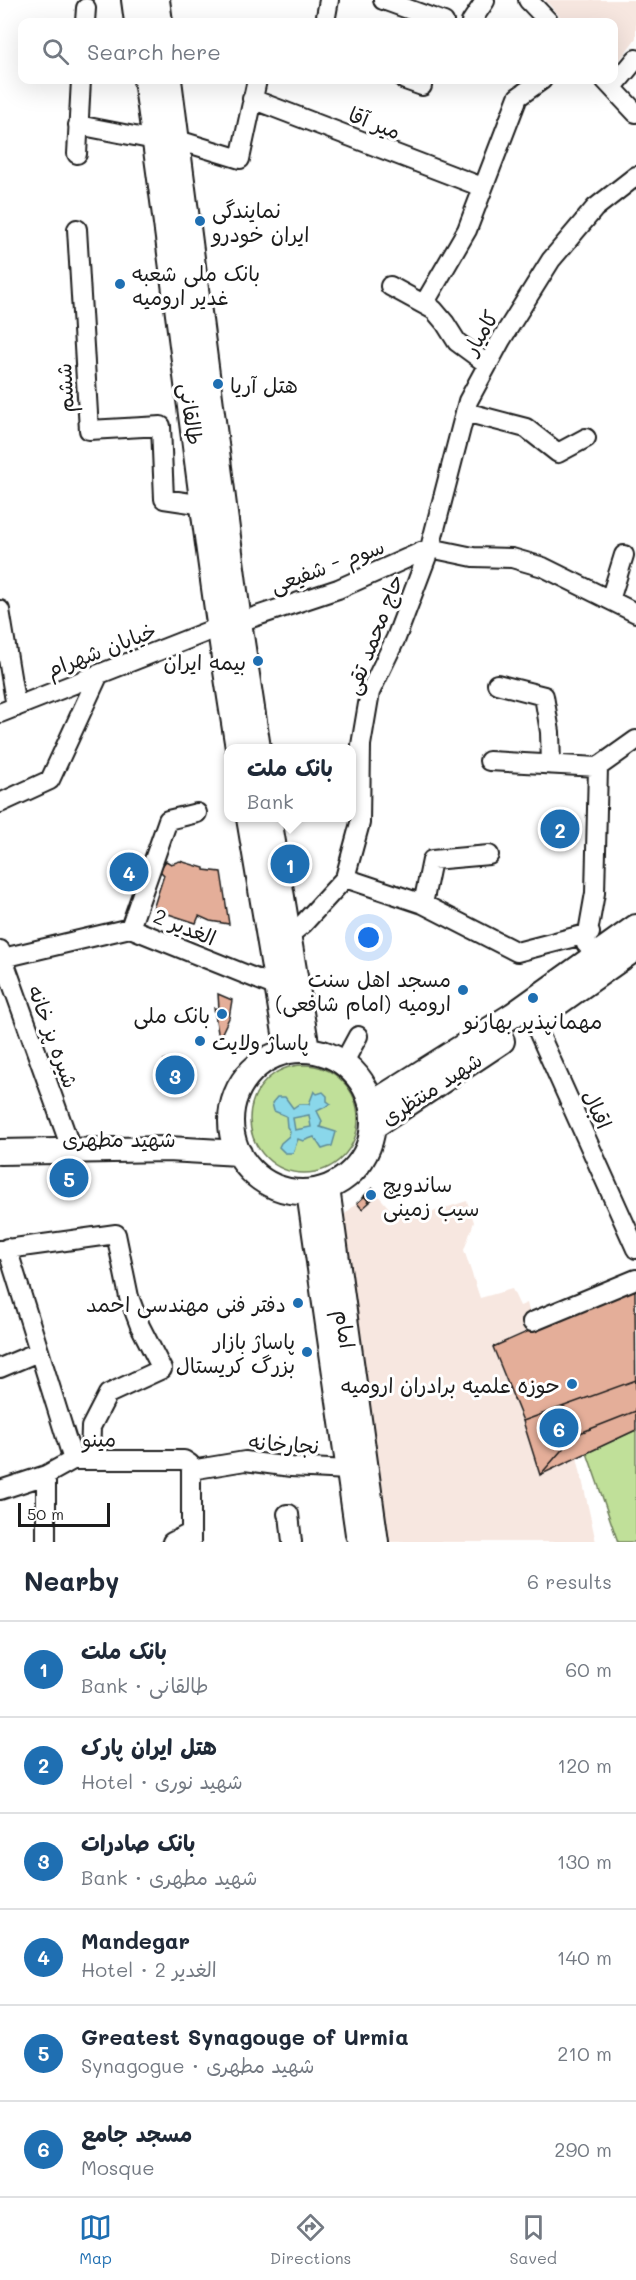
<!DOCTYPE html>
<meta charset="utf-8">
<style>
:root{--surface:#fff;--page:#f2f2f3;--text:#1f2937;--muted:#747a83;--line:#e0e1e3;--accent:#1f6fb2}
body{margin:0;font-family:Mali,"Playpen Sans Arabic",sans-serif;background:var(--page);color:var(--text)}
.scale{position:absolute;left:18px;bottom:15px;width:92px;box-sizing:border-box;padding-left:6px;border:3px solid #1c1c1c;border-top:0;font-size:16px;line-height:21px;white-space:nowrap;color:#1c1c1c;-webkit-text-stroke:4px #fff;paint-order:stroke}
.you{position:absolute;left:369px;top:938px;width:21px;height:21px;margin:-15px;border:4px solid #fff;border-radius:50%;background:#1a73e8;box-shadow:0 0 0 9px #1a73e833}
.badge{display:grid;place-items:center;width:39px;height:39px;border-radius:50%;background:var(--accent);color:#fff;font-size:20px;font-weight:700}
.pin{position:absolute;translate:-50% -50%;border:3px solid #fff;box-shadow:0 2px 6px #0006}
.popup{position:absolute;left:224px;top:744px;width:132px;height:78px;box-sizing:border-box;display:grid;place-content:center;border-radius:12px;background:var(--surface);filter:drop-shadow(0 2px 4px #0005);font-size:20px;white-space:nowrap;color:var(--muted)}
.popup b{font-size:22px;color:var(--text)}
.popup::after{content:'';position:absolute;left:50%;top:100%;margin-left:-12px;border:12px solid transparent;border-top-color:var(--surface)}
.list{margin:0;padding:0;list-style:none}
h2{display:flex;justify-content:space-between;align-items:center;height:78px;margin:0;padding:0 24px;font-size:26px}
h2 small{font-size:20px;font-weight:400;color:var(--muted)}
.list li{display:grid;grid-template-columns:39px 1fr auto;gap:18px;align-items:center;box-sizing:border-box;height:96px;padding:0 24px;border-top:2px solid var(--line)}
.list b{display:block;font-size:22px;white-space:nowrap}
.list p{margin:0;font-size:20px;white-space:nowrap;color:var(--muted)}
.list em{font-size:20px;font-style:normal;color:var(--muted)}
.icon{flex:none;width:33px;height:33px;fill:none;stroke:currentColor;stroke-width:2;stroke-linecap:round;stroke-linejoin:round}
.map{position:relative;flex:none;width:636px;height:1542px;overflow:hidden}
.search{position:absolute;background:var(--surface);box-shadow:0 6px 24px #0002;left:18px;right:18px;top:18px;height:66px;display:flex;align-items:center;gap:15px;box-sizing:border-box;padding:0 21px;border-radius:12px;color:var(--muted);font-size:22px}
.sheet{height:654px;background:var(--surface)}
nav{display:flex;justify-content:space-around;align-items:center;box-sizing:border-box;height:84px;border-top:2px solid var(--line);background:var(--surface);font-size:16px;color:var(--muted)}
nav a{display:grid;justify-items:center;gap:3px}
nav .on{color:var(--accent)}
.map>svg:first-child{display:block}
.built{fill:#f7e7e0}
.green{fill:#c0e099;stroke:#6e7e5a;stroke-width:1.5}
.water{fill:#8ad7ea;stroke:#5e8c98;stroke-width:1.5;fill-rule:evenodd}
.building{fill:#e4ae99;stroke:#1c1c1c;stroke-width:1.5}
.lines{fill:none;stroke-linecap:round;stroke-linejoin:round}
.minor-casing{stroke:#1c1c1c;stroke-width:22}
.major-casing{stroke:#1c1c1c;stroke-width:28}
.minor{stroke:#fff;stroke-width:18}
.major{stroke:#fff;stroke-width:24}
.poi-dot{fill:#1f6fb2;stroke:#fff;stroke-width:2}
.labels{text-anchor:middle;dominant-baseline:central;stroke-width:6;stroke-linejoin:round;paint-order:stroke}
.street-label{font-size:21px;fill:#1c1c1c;stroke:#fff}
.poi-label{font-size:21px;fill:#1c1c1c;stroke:#fff;text-anchor:end}
</style>
<div class="map">
<svg width="636" height="1542" viewBox="0 0 636 1542">
<rect width="100%" height="100%" fill="#fff"/>
<filter id="ink" filterUnits="userSpaceOnUse"><feTurbulence type="fractalNoise" baseFrequency=".0167" numOctaves="2"/><feDisplacementMap in="SourceGraphic" scale="12" xChannelSelector="R" yChannelSelector="G"/><feConvolveMatrix kernelMatrix="1 2 1 2 8 2 1 2 1" color-interpolation-filters="sRGB"/></filter>
<g filter="url(#ink)">
<path class="built" d="M545,0H636V38L619,61L614,63V22H565Z
M372,1188L394,1214L413,1210L423,1215L467,1201L474,1222L464,1250L480,1298L512,1289L520,1306L527,1303L532,1322L529,1330L493,1347L523,1421L540,1474L577,1457L596,1542H386L343,1216Z"/>
<path class="green" d="M250 1119a54 54 0 1 1 108 0a54 54 0 1 1-108 0Z
M636,1430V1542H618L587,1453Z"/>
<path class="water" d="M314,1091L317,1094L323,1092L327,1096V1101L331,1104L317,1111L322,1121L320,1127L336,1132L332,1146L322,1149L314,1137L303,1141L298,1139L293,1153H285L279,1147L281,1143L289,1136L290,1131L287,1127L286,1116L274,1111L272,1103L277,1097H285L293,1108L299,1104H309ZM309,1115L311,1127L295,1130L293,1118Z"/>
<path class="building" d="M166,861L171,864L180,861L204,868V870L221,872L229,924L210,921L199,916L196,923L153,909L164,875L159,870Z
M218,994L232,1000L229,1018L219,1039L214,1008L219,1009Z
M164,1060L192,1067L182,1087L160,1082Z
M372,1188L378,1194L369,1202L364,1196Z
M365,1196L370,1202L362,1209L357,1203Z
M635,1284L636,1430L540,1475L523,1421L493,1347Z
M636,1380V1411L575,1435L540,1475L523,1421Z"/>
<g class="lines">
<g class="minor-casing">
<path id="minor" d="M383,0L444,22
M528,0L549,22
M85,22L86,8
M325,22L329,0
M471,22L485,1
M405,80L422,86
M605,80L636,113
M613,87L636,59
M252,99L482,187
M78,125L155,140
M178,140L240,159L257,80
M77,154L81,80
M77,229L89,430L161,426L164,499L204,505
M390,286L434,310L445,323L457,342L487,364
M424,304L467,230L518,97L542,80
M465,412L526,428L558,453L586,438
M430,548L473,557L512,558L543,567L636,613
M610,600L624,555
M0,610L16,707
M239,622L338,589L430,548
M497,684L544,696L550,732L551,764
M0,713L219,627
M489,761L598,767
M598,767L636,740
M0,803L50,780L99,674
M345,878L423,904L517,952L590,933
M423,904L432,860L489,855
M130,928L168,820L197,813
M287,937L303,924L345,878L360,823L361,745L370,692L396,638L430,548L468,401L501,340L551,260L595,208L636,176
M586,944L595,893L598,767
M0,950L67,1137
M3,958L130,928L277,987
M533,1020L636,1249
M344,1062L358,1036
M7,1248L73,1460
M0,1250L116,1234L129,1297L140,1326L162,1369L108,1394L91,1427L90,1459
M532,1322L636,1279
M0,1368L38,1352
M0,1490L46,1475
M287,1514H289L292,1542
M46,1542V1475L73,1460H184L190,1464L191,1470L245,1461L291,1467L348,1470
M172,1542L190,1533
M191,1542V1470"/>
</g>
<g class="major-casing">
<path id="major" d="M134,0L137,22
M157,0L160,22
M146,80C179,302 202,526 238,748
M169,80L239,622L258,748
M249,818L288,1051
M269,818L307,1049
M541,1015L636,948
M231 1121a71 71 0 1 1 142 0a71 71 0 1 1-142 0Z
M372,1104L513,1015L636,927
M374,1126L502,1041
M0,1152L168,1149L239,1153
M327,1188L376,1542
M309,1192L358,1534"/>
</g>
<use href="#minor" class="minor"/>
<use href="#major" class="major"/>
</g>
</g>
<g class="poi-dot">
<circle cx="200" cy="221" r="6"/>
<circle cx="120" cy="284" r="6"/>
<circle cx="218" cy="384" r="6"/>
<circle cx="258" cy="661" r="6"/>
<circle cx="463" cy="990" r="6"/>
<circle cx="533" cy="998" r="6"/>
<circle cx="222" cy="1014" r="6"/>
<circle cx="200" cy="1041" r="6"/>
<circle cx="371" cy="1195" r="6"/>
<circle cx="298" cy="1303" r="6"/>
<circle cx="307" cy="1352" r="6"/>
<circle cx="572" cy="1384" r="6"/>
</g>
<g class="labels">
<g class="street-label">
<text transform="translate(375 122) rotate(21)">میر آقا</text>
<text transform="translate(480 332) rotate(-59)">کامیار</text>
<text transform="translate(64 388) rotate(-93)">ششم</text>
<text transform="translate(192 414) rotate(82)">طالقانی</text>
<text transform="translate(327 565) rotate(-20)">سوم - شفیعی</text>
<text transform="translate(373 634) rotate(-69)">حاج محمد تقی</text>
<text transform="translate(101 649) rotate(-21)">خیابان شهرام</text>
<text transform="translate(185 926) rotate(22)">2 الغدیر</text>
<text transform="translate(54 1036) rotate(70)">شیره پز خانه</text>
<text transform="translate(431 1088) rotate(-33)">شهید منتظری</text>
<text transform="translate(598 1109) rotate(66)">اقبال</text>
<text x="119" y="1138">شهید مطهری</text>
<text transform="translate(346 1329) rotate(82)">امام</text>
<text transform="translate(99 1438) rotate(-1)">مینو</text>
<text transform="translate(284 1443) rotate(4)">نجارخانه</text>
</g>
<g class="poi-label">
<text x="212" y="209" text-anchor="start">نمایندگی<tspan x="212" dy="24">ایران خودرو</tspan></text>
<text x="132" y="272" text-anchor="start">بانک ملی شعبه<tspan x="132" dy="24">غدیر ارومیه</tspan></text>
<text x="230" y="384" text-anchor="start">هتل آریا</text>
<text x="246" y="661">بیمه ایران</text>
<text x="451" y="978">مسجد اهل سنت<tspan x="451" dy="24">ارومیه (امام شافعی)</tspan></text>
<text x="210" y="1014">بانک ملی</text>
<text x="533" y="1020" text-anchor="middle">مهمانپذیر بهارنو</text>
<text x="212" y="1041" text-anchor="start">پاساژ ولایت</text>
<text x="383" y="1183" text-anchor="start">ساندویچ<tspan x="383" dy="24">سیب زمینی</tspan></text>
<text x="286" y="1303">دفتر فنی مهندسی احمد</text>
<text x="295" y="1340">پاساژ بازار<tspan x="295" dy="24">بزرگ کریستال</tspan></text>
<text x="560" y="1384">حوزه علمیه برادران ارومیه</text>
</g>
</g>
</svg>
<div class="scale">50 m</div>
<div class="you"></div>
<div class="pin badge" style="left:290px;top:864px">1</div>
<div class="popup"><b>بانک ملت</b>Bank</div>
<div class="pin badge" style="left:560px;top:829px">2</div>
<div class="pin badge" style="left:175px;top:1075px">3</div>
<div class="pin badge" style="left:129px;top:872px">4</div>
<div class="pin badge" style="left:69px;top:1178px">5</div>
<div class="pin badge" style="left:559px;top:1428px">6</div>
<div class="search"><svg class="icon" aria-label="search" viewBox="0 0 24 24"><circle cx="10" cy="10" r="6"/><path d="M15 15l6 6"/></svg>Search here</div>
</div>
<section class="sheet">
<h2>Nearby<small>6 results</small></h2>
<ul class="list">
<li><span class="badge">1</span><div><b>بانک ملت</b><p>Bank · طالقانی</p></div><em>60 m</em></li>
<li><span class="badge">2</span><div><b>هتل ایران پارک</b><p>Hotel · شهید نوری</p></div><em>120 m</em></li>
<li><span class="badge">3</span><div><b>بانک صادرات</b><p>Bank · شهید مطهری</p></div><em>130 m</em></li>
<li><span class="badge">4</span><div><b>Mandegar</b><p>Hotel · 2 الغدیر</p></div><em>140 m</em></li>
<li><span class="badge">5</span><div><b>Greatest Synagouge of Urmia</b><p>Synagogue · شهید مطهری</p></div><em>210 m</em></li>
<li><span class="badge">6</span><div><b>مسجد جامع</b><p>Mosque</p></div><em>290 m</em></li>
</ul>
</section>
<nav>
<a class="on"><svg class="icon" aria-label="map" viewBox="0 0 24 24"><path d="M3 6l6-2 6 2 6-2v14l-6 2-6-2-6 2zM9 4v14M15 6v14"/></svg>Map</a>
<a><svg class="icon" aria-label="directions" viewBox="0 0 24 24"><path d="M12 3l9 9-9 9-9-9zM9 14v-3h6M13 9l2 2-2 2"/></svg>Directions</a>
<a><svg class="icon" aria-label="saved" viewBox="0 0 24 24"><path d="M7 4h10v16l-5-4-5 4z"/></svg>Saved</a>
</nav>
